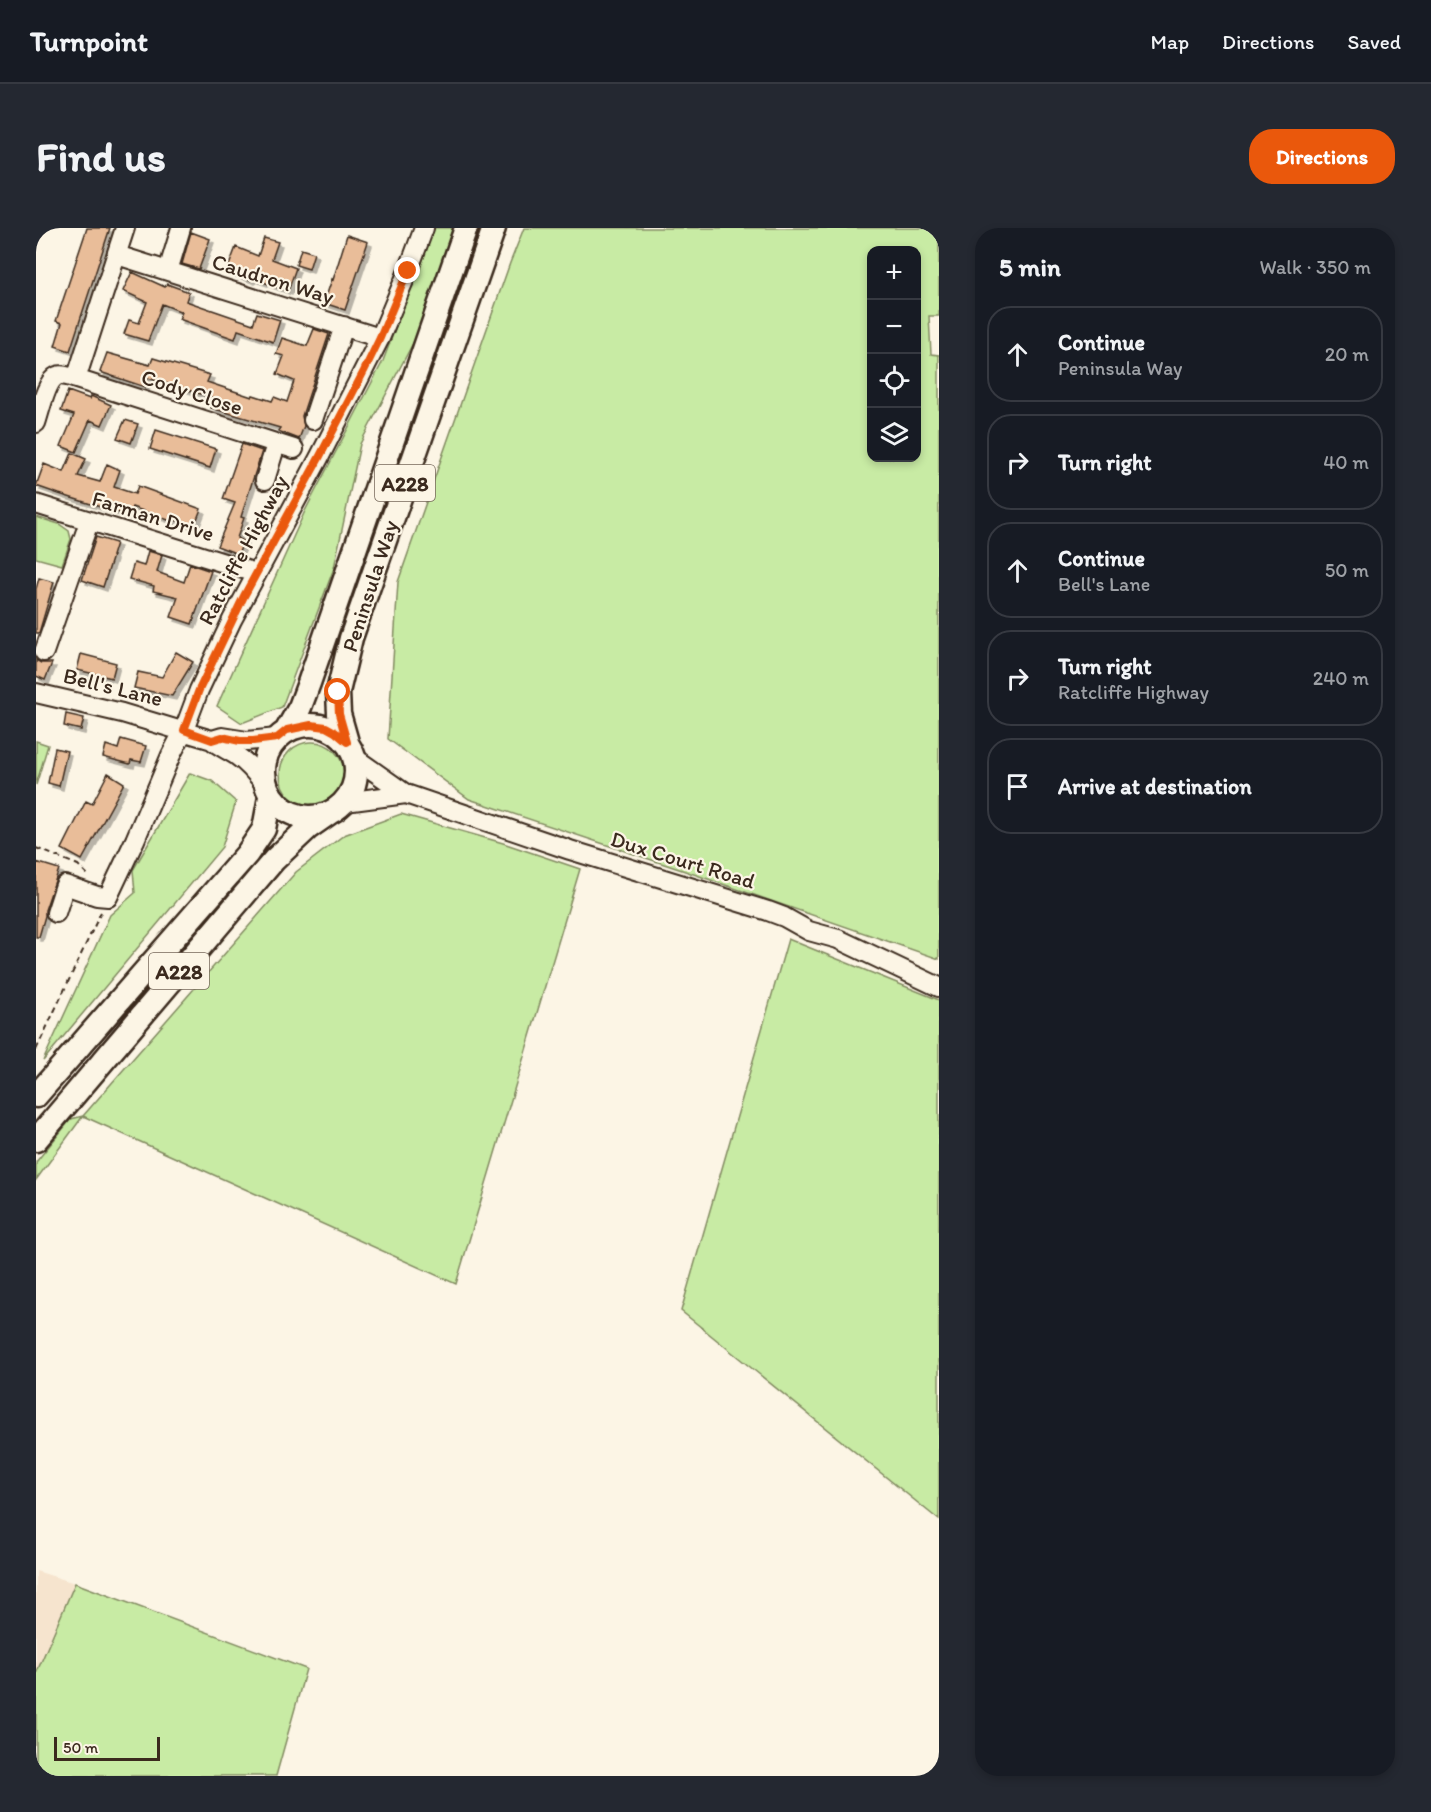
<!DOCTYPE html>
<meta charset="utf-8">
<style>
:root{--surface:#171b24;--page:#242831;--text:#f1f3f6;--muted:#9ea1a6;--line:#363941;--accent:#ea580c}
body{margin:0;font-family:Itim,sans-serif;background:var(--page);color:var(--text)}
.controls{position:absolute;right:18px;top:18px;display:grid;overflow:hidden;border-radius:12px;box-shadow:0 3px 9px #0003}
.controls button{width:54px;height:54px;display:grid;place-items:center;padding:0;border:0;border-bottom:2px solid var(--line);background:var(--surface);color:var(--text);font:30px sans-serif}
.scale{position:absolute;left:18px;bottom:15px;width:106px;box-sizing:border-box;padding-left:6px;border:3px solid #3b2a1e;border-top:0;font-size:16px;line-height:21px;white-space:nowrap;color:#3b2a1e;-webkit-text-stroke:4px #fcf5e5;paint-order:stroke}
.stop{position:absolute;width:18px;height:18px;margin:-14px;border:4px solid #ea580c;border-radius:50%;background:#fff}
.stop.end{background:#ea580c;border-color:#fff;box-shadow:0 2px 6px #0008}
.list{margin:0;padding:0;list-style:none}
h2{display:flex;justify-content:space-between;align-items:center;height:78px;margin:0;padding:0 24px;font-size:26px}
h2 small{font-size:20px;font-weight:400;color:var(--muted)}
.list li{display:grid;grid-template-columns:39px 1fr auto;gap:18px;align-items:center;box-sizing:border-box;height:96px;margin:0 12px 12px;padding:0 12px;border:2px solid var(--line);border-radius:24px}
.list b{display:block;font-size:22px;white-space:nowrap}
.list p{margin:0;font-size:20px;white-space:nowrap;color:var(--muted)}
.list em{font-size:20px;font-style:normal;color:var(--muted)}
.icon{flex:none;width:33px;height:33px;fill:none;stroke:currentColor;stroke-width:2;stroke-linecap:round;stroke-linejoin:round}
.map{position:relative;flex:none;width:903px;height:1548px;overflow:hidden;border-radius:24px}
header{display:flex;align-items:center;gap:36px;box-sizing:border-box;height:84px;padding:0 30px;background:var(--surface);border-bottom:2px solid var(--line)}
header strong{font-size:28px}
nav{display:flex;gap:33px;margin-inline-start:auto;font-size:21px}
.intro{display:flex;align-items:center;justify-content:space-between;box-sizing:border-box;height:144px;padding:0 36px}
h1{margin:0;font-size:42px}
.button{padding:15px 27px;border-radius:24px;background:var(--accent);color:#fff;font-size:21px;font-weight:700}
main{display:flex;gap:36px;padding:0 36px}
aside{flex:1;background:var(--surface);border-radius:24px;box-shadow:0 3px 9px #0003}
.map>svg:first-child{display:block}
.built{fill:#f6e4ce}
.green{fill:#c8eba4;stroke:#828a61;stroke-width:1.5;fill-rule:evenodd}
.building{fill:#e9bd99;stroke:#3b2a1e;stroke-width:1.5;filter:url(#shadow)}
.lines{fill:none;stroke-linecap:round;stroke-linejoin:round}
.minor-casing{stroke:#3b2a1e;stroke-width:22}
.major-casing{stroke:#3b2a1e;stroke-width:27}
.path{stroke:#3b2a1e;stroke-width:2;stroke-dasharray:6 4.5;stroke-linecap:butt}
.minor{stroke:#fcf5e5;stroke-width:18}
.major{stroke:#fcf5e5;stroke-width:22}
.route{stroke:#ea580c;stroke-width:8}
.labels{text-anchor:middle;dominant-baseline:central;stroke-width:4.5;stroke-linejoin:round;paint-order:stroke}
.shield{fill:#fcf5e5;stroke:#75675a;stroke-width:1.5}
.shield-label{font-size:21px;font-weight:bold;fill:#3b2a1e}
.street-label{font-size:22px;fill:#3b2a1e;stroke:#fcf5e5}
</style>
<header>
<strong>Turnpoint</strong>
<nav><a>Map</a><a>Directions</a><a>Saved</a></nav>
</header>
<div class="intro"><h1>Find us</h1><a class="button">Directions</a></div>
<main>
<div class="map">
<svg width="903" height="1548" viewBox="0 0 903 1548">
<defs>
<filter id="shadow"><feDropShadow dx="4" dy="4" stdDeviation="0" flood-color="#0004"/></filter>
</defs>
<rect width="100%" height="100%" fill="#fcf5e5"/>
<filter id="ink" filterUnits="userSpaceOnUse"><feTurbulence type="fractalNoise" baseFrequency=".0167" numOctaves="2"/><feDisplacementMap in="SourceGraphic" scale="12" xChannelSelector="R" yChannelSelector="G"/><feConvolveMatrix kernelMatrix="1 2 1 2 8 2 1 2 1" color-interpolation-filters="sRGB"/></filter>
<g filter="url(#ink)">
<path class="built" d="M0,1343L39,1355L0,1446Z"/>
<path class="green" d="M397,0H418L387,96L324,216L298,340L246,479L206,495L181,478L269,283L347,133Z
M488,0H903V88H893L895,126L903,127V731L646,642L433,571L352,511L362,354L474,35ZM836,22H880V230H836Z
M0,289L23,296L33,303L35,311L26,337L0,330Z
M0,513L12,517L0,557Z
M244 546a32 32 0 1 1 64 0a32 32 0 1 1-64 0Z
M154,545L176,553L200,574L186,619L7,833L74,687L99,665L97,642Z
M365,586L467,615L544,641L420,1056L47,888L0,952V934L35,891L47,888L260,644L308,607Z
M752,711L903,772V1292L645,1083Z
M39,1355L270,1441L240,1548H0V1446Z"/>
<path class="building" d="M51,0H74L34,123L19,118L26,95L20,93Z
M155,4L174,11L163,41L146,36Z
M311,7L332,14L309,82L288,75L296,51L297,52Z
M228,10L242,14L236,31L260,40L252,63L216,50L215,52L191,43L200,19L222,28Z
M265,21L278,25L273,41L260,37Z
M96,44L129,59L131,56L153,64L150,73L217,96L221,85L244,92L237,114L202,102L199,111L143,91L146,84L126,76L112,113L88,106L93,92L103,95L111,74L87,63Z
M278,101L293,106L266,188L268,198L263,211L242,203L244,200L175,180L178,170L112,150L109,159L64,144L71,125L114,137L117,130L174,147L171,154L216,169L217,167L236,173L238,169L251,174L258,153L241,146L248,128L240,126L246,110L271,118Z
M32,163L54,171L55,168L75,177L66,197L54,192L40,224L25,218L38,187L25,183Z
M89,192L102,196L95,215L81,210Z
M120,202L180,221L174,240L114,221Z
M206,216L226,223L205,289L208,290L201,310L208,313L202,326L181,318L199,275L187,271Z
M36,225L50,231L42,248L64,254L71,236L84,242L78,259L99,266L102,258L165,281L158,299L136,291L135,293L96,279L93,288L23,266L0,258L8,236L28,244Z
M60,309L80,315L76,328H77L67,359L46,352Z
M112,323L126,327L121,344L148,354L154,336L175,343L156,396L135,389L142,369L117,363L118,358L93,351L98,335L108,338Z
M3,350L18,354L3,405H0V361Z
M140,424L157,434L136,468L98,460L102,444L126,449Z
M45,426L80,435L76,450L41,442Z
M0,432L5,435H16L9,452L0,448Z
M30,486L48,490L45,502L28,498Z
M85,511L110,518L105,534L95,532L94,536L67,529L70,517L82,521Z
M19,520L31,523L23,558L12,555Z
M72,545L88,555L46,632L26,621L50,573L56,576Z
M0,634L23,641L9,682V688L3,709H0Z"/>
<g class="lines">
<g class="minor-casing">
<path id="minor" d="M81,27L344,110
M132,43L145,0
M40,151L258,221
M277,192L308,98
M0,195C4,184 10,153 21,148C27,146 34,149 40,151L89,0
M229,252L240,216
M0,276L220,345
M8,424L53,294
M0,465L86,485L176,512C183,519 193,522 201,528C213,536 221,546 230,558
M176,512L186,509L211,513L241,510
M319,530L370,566L534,622L732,683L748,689L773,703L802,711L903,759
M309,574L370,566
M20,685L29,657L61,668L72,669L99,612L135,527L148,502L163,462L196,392L283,230L344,110L372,43L388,0"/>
</g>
<g class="major-casing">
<path id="major" d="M228 543a46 46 0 1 1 92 0a46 46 0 1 1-92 0Z
M251,502L264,479L273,455L430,0
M311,514L303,486L302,464L315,410L458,0
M0,868L211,626L228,601L234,569
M0,912L238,632L272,600L295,584"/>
</g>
<path class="path" d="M0,620L42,637L53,648
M0,822L65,684"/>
<use href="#minor" class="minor"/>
<use href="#major" class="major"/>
</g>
</g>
<g class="lines" filter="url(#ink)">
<path class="route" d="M302,464L303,486L311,514L299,504L290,499L275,497L251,502L241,510L217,513H204L186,509L176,512L148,502L163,462L208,368L283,230L328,143L344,110L372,43"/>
</g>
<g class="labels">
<g class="shield">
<rect x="339" y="237" width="60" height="36" rx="4.5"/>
<rect x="113" y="725" width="60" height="36" rx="4.5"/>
</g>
<g class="shield-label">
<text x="369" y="255">A228</text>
<text x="143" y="743">A228</text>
</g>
<g class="street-label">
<text transform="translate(237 51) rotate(17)">Caudron Way</text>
<text transform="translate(156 164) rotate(18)">Cody Close</text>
<text transform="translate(117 288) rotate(17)">Farman Drive</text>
<text transform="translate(207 322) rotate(-62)">Ratcliffe Highway</text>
<text transform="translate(334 358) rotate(-72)">Peninsula Way</text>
<text transform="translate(77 459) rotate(14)">Bell's Lane</text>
<text transform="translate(647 632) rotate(17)">Dux Court Road</text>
</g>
</g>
</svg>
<div class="controls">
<button>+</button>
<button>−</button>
<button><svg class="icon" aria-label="locate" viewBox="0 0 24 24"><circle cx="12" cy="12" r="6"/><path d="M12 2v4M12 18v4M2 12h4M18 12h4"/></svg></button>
<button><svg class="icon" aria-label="layers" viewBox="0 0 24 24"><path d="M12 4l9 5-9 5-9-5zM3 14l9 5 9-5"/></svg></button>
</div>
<div class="scale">50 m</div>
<div class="stop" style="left:302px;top:464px"></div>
<div class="stop end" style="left:372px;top:43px"></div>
</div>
<aside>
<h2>5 min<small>Walk · 350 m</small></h2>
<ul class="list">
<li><svg class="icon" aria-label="ahead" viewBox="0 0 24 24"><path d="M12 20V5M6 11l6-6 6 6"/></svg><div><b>Continue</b><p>Peninsula Way</p></div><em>20 m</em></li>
<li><svg class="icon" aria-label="right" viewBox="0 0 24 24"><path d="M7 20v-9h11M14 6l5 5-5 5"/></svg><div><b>Turn right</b></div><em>40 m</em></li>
<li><svg class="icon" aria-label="ahead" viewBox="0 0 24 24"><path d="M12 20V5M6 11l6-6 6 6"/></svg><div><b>Continue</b><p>Bell's Lane</p></div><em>50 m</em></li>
<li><svg class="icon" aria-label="right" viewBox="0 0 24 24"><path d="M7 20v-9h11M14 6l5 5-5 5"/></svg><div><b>Turn right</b><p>Ratcliffe Highway</p></div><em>240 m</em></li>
<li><svg class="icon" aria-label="arrive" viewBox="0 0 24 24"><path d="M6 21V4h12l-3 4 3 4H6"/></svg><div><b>Arrive at destination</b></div></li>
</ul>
</aside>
</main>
